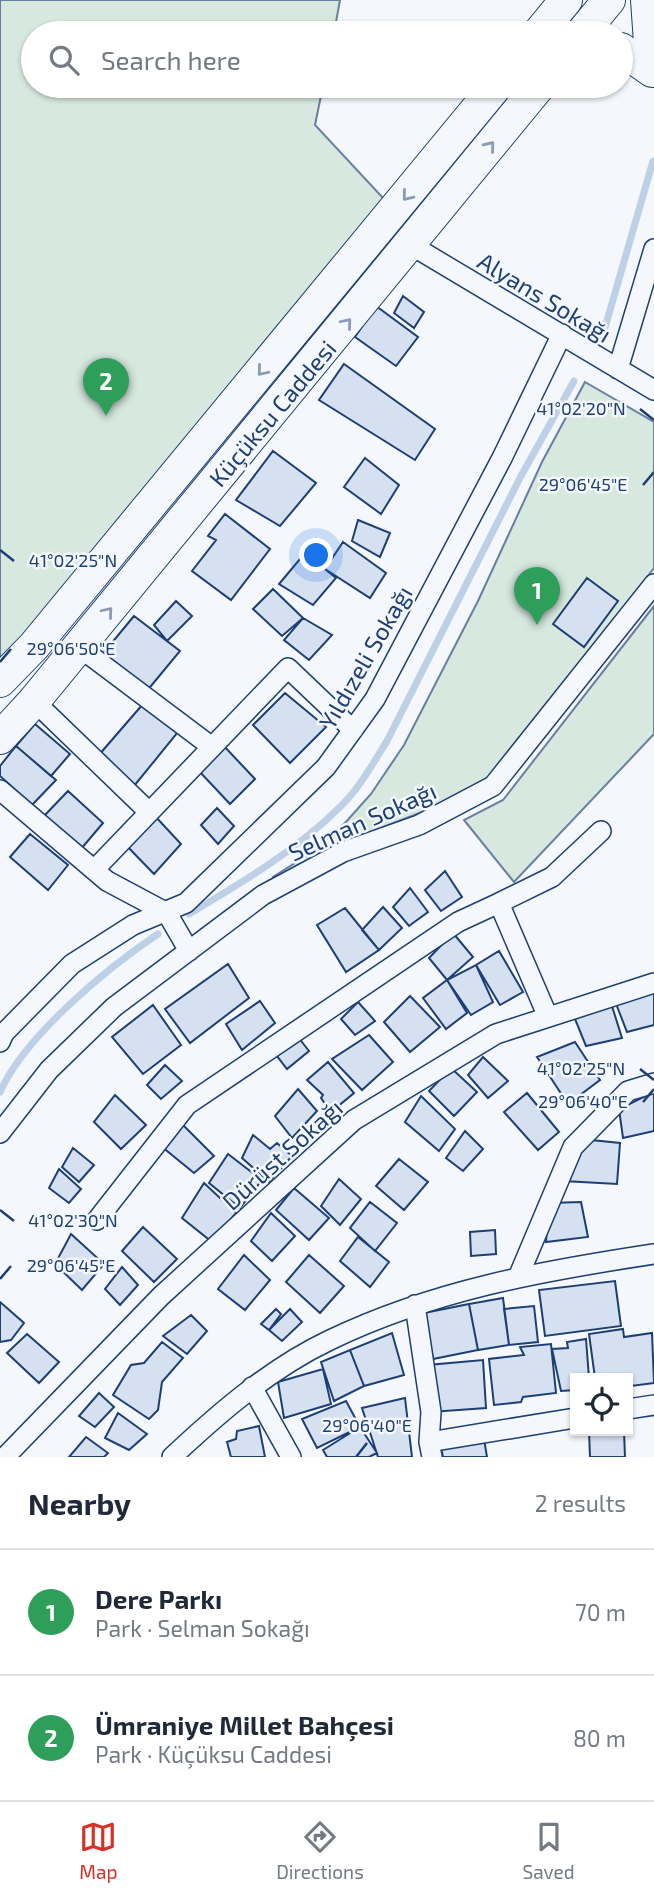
<!DOCTYPE html>
<meta charset="utf-8">
<style>
:root{--surface:#fff;--page:#f6f6f7;--text:#1f2937;--muted:#747a83;--line:#e0e1e3;--accent:#d93025}
body{margin:0;font-family:"Exo 2",sans-serif;background:var(--page);color:var(--text)}
.controls{position:absolute;right:21px;bottom:21px;display:grid;overflow:hidden;border-radius:0px;box-shadow:0 2px 5px #0004}
.controls button{width:63px;height:63px;display:grid;place-items:center;padding:0;border:0;border-bottom:2px solid var(--line);background:var(--surface);color:var(--text);font:35px sans-serif}
.you{position:absolute;left:317px;top:556px;width:24px;height:24px;margin:-18px;border:5px solid #fff;border-radius:50%;background:#1a73e8;box-shadow:0 0 0 10px #1a73e833}
.badge{display:grid;place-items:center;width:46px;height:46px;border-radius:50%;background:var(--accent);color:#fff;font-size:23px;font-weight:700}
.pin{position:absolute;translate:-50% -58px;filter:drop-shadow(0 2px 4px #0008)}
.pin::after{content:'';position:absolute;top:37px;width:24px;height:21px;background:inherit;clip-path:polygon(0 0,100% 0,50% 100%)}
.list{margin:0;padding:0;list-style:none}
h2{display:flex;justify-content:space-between;align-items:center;height:91px;margin:0;padding:0 28px;font-size:30px}
h2 small{font-size:23px;font-weight:400;color:var(--muted)}
.list li{display:grid;grid-template-columns:46px 1fr auto;gap:21px;align-items:center;box-sizing:border-box;height:126px;padding:0 28px;border-top:2px solid var(--line)}
.list b{display:block;font-size:26px;white-space:nowrap}
.list p{margin:0;font-size:23px;white-space:nowrap;color:var(--muted)}
.list em{font-size:23px;font-style:normal;color:var(--muted)}
.icon{flex:none;width:38px;height:38px;fill:none;stroke:currentColor;stroke-width:2;stroke-linecap:round;stroke-linejoin:round}
.map{position:relative;flex:none;width:654px;height:1457px;overflow:hidden}
.search{position:absolute;background:var(--surface);box-shadow:0 2px 5px #0004;left:21px;right:21px;top:21px;height:77px;display:flex;align-items:center;gap:18px;box-sizing:border-box;padding:0 24px;border-radius:38px;color:var(--muted);font-size:26px}
.sheet{height:343px;background:var(--surface)}
nav{display:flex;justify-content:space-around;align-items:center;box-sizing:border-box;height:98px;border-top:2px solid var(--line);background:var(--surface);font-size:19px;color:var(--muted)}
nav a{display:grid;justify-items:center;gap:4px}
nav .on{color:var(--accent)}
.map>svg:first-child{display:block}
.green{fill:#d7e8df;stroke:#687fa3;stroke-width:2}
.lines{fill:none;stroke-linecap:round;stroke-linejoin:round}
.stream{stroke:#bed0e5;stroke-width:7}
.building{fill:#d5e0f0;stroke:#1d3f73;stroke-width:2}
.street-casing{stroke:#1d3f73;stroke-width:22}
.primary-casing{stroke:#1d3f73;stroke-width:34}
.street{stroke:#f4f7fb;stroke-width:19}
.primary{stroke:#f4f7fb;stroke-width:32}
.oneway{stroke:#889bb7}
.ticks{fill:none;stroke:#1d3f73;stroke-width:2.5}
.labels{text-anchor:middle;dominant-baseline:central;stroke-width:5;stroke-linejoin:round;paint-order:stroke}
.street-label{font-size:24px;fill:#1d3f73;stroke:#f4f7fb}
.ticks-label{font-size:18px;text-anchor:middle;fill:#1d3f73;stroke:#f4f7fb;stroke-width:5;stroke-linejoin:round;paint-order:stroke}
</style>
<div class="map">
<svg width="654" height="1457" viewBox="0 0 654 1457">
<rect width="100%" height="100%" fill="#f4f7fb"/>
<path class="green" d="M0,0H340L334,33H33V86H323L315,125L384,199L0,673Z
M585,382L654,422V568L486,780L438,806L336,845L276,880L273,877L306,856L345,823L371,794L404,745L478,601L542,462Z
M654,606V734L514,882L464,820L503,800Z"/>
<g class="lines">
<path class="stream" d="M602,338L653,161
M189,914C241,883 297,850 340,807C359,789 373,763 387,741L521,476L574,381
M0,1092C25,1036 107,968 158,934"/>
</g>
<path class="building" d="M403,296L424,312L414,328L394,313Z
M376,306L418,337L396,366L355,337Z
M344,364L435,429L415,460L319,400Z
M273,451L316,483L280,526L236,500Z
M365,458L399,485L381,514L344,487Z
M225,514L270,549L231,600L192,571L216,540L208,536Z
M358,520L390,533L380,557L352,541Z
M343,542L386,573L370,598L325,569Z
M305,553L336,578L313,605L279,584Z
M587,578L618,601L584,647L553,624Z
M273,589L303,618L282,636L253,609Z
M176,601L192,616L167,641L154,625Z
M134,616L180,651L146,692L100,657Z
M303,618L332,635L309,660L284,640Z
M285,693L326,727L290,763L253,725Z
M143,704L178,732L134,786L98,756Z
M35,724L70,754L51,776L16,746Z
M222,744L255,779L230,804L198,770Z
M16,746L56,780L32,805L0,776V766Z
M68,791L103,823L81,849L44,816Z
M217,808L234,826L218,844L201,825Z
M154,815L181,844L154,874L123,842Z
M30,834L68,865L48,890L10,857Z
M445,871L462,897L441,911L425,890Z
M410,888L428,912L409,926L393,907Z
M383,907L402,928L379,950L362,930Z
M345,908L379,950L346,972L317,925Z
M453,933L473,957L447,980L429,958Z
M499,951L523,992L500,1005L476,965Z
M228,964L249,998L190,1043L165,1009Z
M476,965L493,1002L471,1015L447,980Z
M447,980L467,1013L446,1029L423,998Z
M654,993V1025L627,1032L613,996Z
M410,996L440,1027L410,1052L384,1022Z
M260,1001L275,1023L242,1050L226,1024Z
M358,1002L375,1021L355,1035L341,1019Z
M611,1003L622,1038L586,1046L571,1009Z
M153,1005L181,1045L143,1074L112,1037Z
M369,1035L393,1062L362,1090L332,1059Z
M298,1037L309,1051L287,1069L277,1056Z
M575,1042L600,1080L568,1104L537,1057Z
M483,1057L508,1081L488,1098L468,1075Z
M328,1062L354,1093L331,1112L321,1098L323,1095L307,1080Z
M165,1065L182,1081L161,1099L147,1085Z
M451,1068L477,1092L454,1116L429,1091Z
M298,1089L317,1111L292,1138L275,1116Z
M654,1092V1131L623,1138L619,1109Z
M527,1093L559,1132L538,1150L504,1112Z
M115,1095L146,1125L121,1149L94,1122Z
M421,1096L455,1129L439,1151L405,1122Z
M179,1121L214,1156L194,1173L161,1146Z
M465,1131L483,1149L463,1171L446,1158Z
M253,1135L270,1149L277,1143L292,1156L269,1182L242,1158Z
M581,1139L620,1143L617,1184L564,1181Z
M73,1148L94,1165L79,1182L62,1167Z
M228,1154L262,1180L240,1208L209,1183Z
M399,1159L428,1182L404,1210L376,1186Z
M59,1169L81,1189L69,1203L49,1188Z
M339,1179L361,1199L340,1225L321,1206Z
M204,1183L236,1213L212,1242L182,1218Z
M294,1188L329,1218L309,1240L276,1210Z
M370,1202L397,1223L375,1251L350,1228Z
M581,1202L588,1237L546,1242L549,1203Z
M271,1213L295,1236L272,1261L251,1241Z
M143,1227L177,1259L154,1282L122,1251Z
M495,1230L496,1254L471,1256L470,1232Z
M71,1234L104,1264L82,1290L55,1264Z
M358,1237L389,1262L370,1287L340,1261Z
M244,1255L270,1280L245,1310L218,1289Z
M309,1255L344,1286L320,1313L286,1282Z
M122,1267L138,1285L120,1305L105,1289Z
M615,1281L621,1326L545,1336L539,1290Z
M503,1298L509,1345L478,1350L469,1304Z
M0,1302L24,1323L11,1340L0,1342Z
M469,1304L478,1350L433,1359L424,1313Z
M534,1306L538,1342L509,1345L504,1309Z
M276,1309L281,1314L269,1330L261,1324Z
M290,1309L302,1322L282,1341L269,1330Z
M191,1315L207,1331L187,1354L163,1336Z
M623,1329L624,1337L652,1333L654,1383L631,1386L628,1378H595L589,1334Z
M392,1333L404,1375L364,1386L350,1350Z
M27,1334L59,1362L39,1383L7,1353Z
M586,1339L589,1378H575V1390L561,1391L552,1349L568,1348L567,1342Z
M162,1342L183,1358L162,1382L158,1410L149,1419L113,1395L131,1365L144,1363Z
M551,1344L556,1393L523,1397L521,1402L494,1405L489,1359L524,1355L520,1347Z
M350,1350L364,1386L334,1401L321,1362Z
M483,1360L486,1408L431,1412L428,1365Z
M323,1369L331,1404L284,1418L278,1382Z
M99,1393L114,1407L95,1427L79,1416Z
M405,1398L412,1457H378L362,1408Z
M346,1401L360,1427L317,1448L302,1419Z
M118,1413L147,1434L129,1450L105,1438Z
M259,1426L265,1457H231L227,1442L236,1439L237,1431Z
M360,1427L377,1453L369,1457H327L323,1450Z
M589,1431H624L625,1457H590Z
M86,1437L108,1453L104,1457H69Z
M484,1439L487,1457H443L441,1448Z"/>
<g class="lines">
<g class="street-casing">
<path id="street" d="M411,245L654,390
M618,369L654,249
M79,647L212,747
M34,701L149,812
M0,790L107,881L167,913L189,951
M94,870L288,668L353,730
M499,903L552,877L601,831
M0,1042L4,1033L72,964L133,925L186,903L326,767L375,699L502,458L562,334
M0,1133L49,1070L114,1007L263,895L343,852L419,825L493,786L654,584
M97,1220L187,1105L458,922L499,903L548,1017
M519,1275L573,1147L628,1091L654,1083
M415,1305L431,1412L429,1442L432,1457
M252,1387L291,1457
M628,1409L654,1405
M429,1442L575,1418
M5,1457L161,1296L354,1120L496,1034L654,983
M172,1457C220,1412 271,1368 330,1340C434,1290 542,1271 654,1254"/>
</g>
<g class="primary-casing">
<path id="primary" d="M539,33L566,0
M582,33L609,0
M621,49L652,71L647,0
M0,681L34,646L496,86
M0,738L34,701L539,86"/>
</g>
<use href="#street" class="street"/>
<use href="#primary" class="primary"/>
</g>
<defs><path id="oneway-chevron" d="M-2-3.5L2.5 0L-2 3.5" fill="none" stroke-width="1.6" stroke-linecap="round" stroke-linejoin="round" transform="scale(1.75)"/></defs>
<g class="oneway">
<use href="#oneway-chevron" transform="translate(490 146) rotate(-51)"/>
<use href="#oneway-chevron" transform="translate(407 196) rotate(129)"/>
<use href="#oneway-chevron" transform="translate(347 323) rotate(-50)"/>
<use href="#oneway-chevron" transform="translate(262 371) rotate(130)"/>
<use href="#oneway-chevron" transform="translate(108 612) rotate(-50)"/>
</g>
<path class="ticks" d="M640,409L654,420M643,485L654,472M0,550L14,561M0,662L11,649M640,1069L654,1080M643,1102L654,1089M0,1210L14,1221M0,1279L11,1266M356,1457L367,1443"/>
<g class="labels">
<g class="street-label">
<text transform="translate(545 297) rotate(31)">Alyans Sokağı</text>
<text transform="translate(272 413) rotate(-50)">Küçüksu Caddesi</text>
<text transform="translate(365 657) rotate(-60)">Yıldızeli Sokağı</text>
<text transform="translate(362 821) rotate(-24)">Selman Sokağı</text>
<text transform="translate(282 1154) rotate(-42)">Dürüst Sokağı</text>
</g>
</g>
<g class="ticks-label">
<text x="581" y="415">41°02'20"N</text>
<text x="583" y="491">29°06'45"E</text>
<text x="73" y="567">41°02'25"N</text>
<text x="71" y="655">29°06'50"E</text>
<text x="581" y="1075">41°02'25"N</text>
<text x="583" y="1108">29°06'40"E</text>
<text x="73" y="1227">41°02'30"N</text>
<text x="71" y="1272">29°06'45"E</text>
<text x="367" y="1432">29°06'40"E</text>
</g>
</svg>
<div class="controls">
<button><svg class="icon" aria-label="locate" viewBox="0 0 24 24"><circle cx="12" cy="12" r="6"/><path d="M12 2v4M12 18v4M2 12h4M18 12h4"/></svg></button>
</div>
<div class="you"></div>
<div class="pin badge" style="left:537px;top:625px;background:#2e9e5b">1</div>
<div class="pin badge" style="left:106px;top:416px;background:#2e9e5b">2</div>
<div class="search"><svg class="icon" aria-label="search" viewBox="0 0 24 24"><circle cx="10" cy="10" r="6"/><path d="M15 15l6 6"/></svg>Search here</div>
</div>
<section class="sheet">
<h2>Nearby<small>2 results</small></h2>
<ul class="list">
<li><span class="badge" style="background:#2e9e5b">1</span><div><b>Dere Parkı</b><p>Park · Selman Sokağı</p></div><em>70 m</em></li>
<li><span class="badge" style="background:#2e9e5b">2</span><div><b>Ümraniye Millet Bahçesi</b><p>Park · Küçüksu Caddesi</p></div><em>80 m</em></li>
</ul>
</section>
<nav>
<a class="on"><svg class="icon" aria-label="map" viewBox="0 0 24 24"><path d="M3 6l6-2 6 2 6-2v14l-6 2-6-2-6 2zM9 4v14M15 6v14"/></svg>Map</a>
<a><svg class="icon" aria-label="directions" viewBox="0 0 24 24"><path d="M12 3l9 9-9 9-9-9zM9 14v-3h6M13 9l2 2-2 2"/></svg>Directions</a>
<a><svg class="icon" aria-label="saved" viewBox="0 0 24 24"><path d="M7 4h10v16l-5-4-5 4z"/></svg>Saved</a>
</nav>
